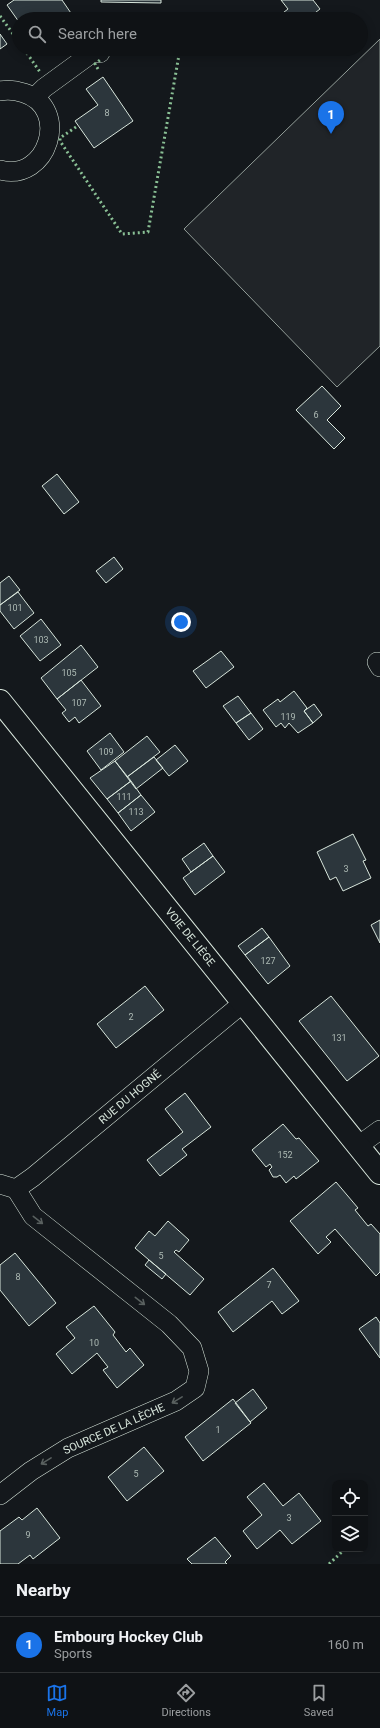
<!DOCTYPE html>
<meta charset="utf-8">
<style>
:root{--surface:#0f1215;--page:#181b1e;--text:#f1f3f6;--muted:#9b9ea0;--line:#2f3234;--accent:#1a73e8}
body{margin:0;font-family:Roboto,sans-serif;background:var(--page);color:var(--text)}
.controls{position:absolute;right:12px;bottom:12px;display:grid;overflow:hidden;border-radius:8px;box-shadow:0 2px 10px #0003}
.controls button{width:36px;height:36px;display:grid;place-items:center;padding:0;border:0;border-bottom:1px solid var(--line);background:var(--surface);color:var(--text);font:20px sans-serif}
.you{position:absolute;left:181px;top:622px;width:14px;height:14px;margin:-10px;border:3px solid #fff;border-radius:50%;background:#1a73e8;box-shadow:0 0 0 6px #1a73e833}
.badge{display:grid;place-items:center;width:26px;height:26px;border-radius:50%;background:var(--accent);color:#fff;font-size:13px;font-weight:700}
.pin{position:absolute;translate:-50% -33px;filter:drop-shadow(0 1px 2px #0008)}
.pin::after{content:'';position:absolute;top:21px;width:14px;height:12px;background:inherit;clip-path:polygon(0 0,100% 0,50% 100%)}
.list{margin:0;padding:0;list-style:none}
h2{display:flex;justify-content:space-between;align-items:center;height:52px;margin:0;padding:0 16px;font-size:17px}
h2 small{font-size:13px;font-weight:400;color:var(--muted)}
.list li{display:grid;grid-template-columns:26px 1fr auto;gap:12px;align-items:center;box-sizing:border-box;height:56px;padding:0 16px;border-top:1px solid var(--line)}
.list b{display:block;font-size:15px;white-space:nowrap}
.list p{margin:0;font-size:13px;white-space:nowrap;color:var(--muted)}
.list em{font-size:13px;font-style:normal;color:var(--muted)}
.icon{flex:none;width:22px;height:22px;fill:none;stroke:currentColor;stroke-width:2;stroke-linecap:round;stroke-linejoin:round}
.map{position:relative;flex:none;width:380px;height:1564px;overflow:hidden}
.search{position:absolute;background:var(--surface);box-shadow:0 2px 10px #0003;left:12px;right:12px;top:12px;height:44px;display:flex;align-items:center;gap:10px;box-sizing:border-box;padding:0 14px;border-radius:22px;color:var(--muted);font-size:15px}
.sheet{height:108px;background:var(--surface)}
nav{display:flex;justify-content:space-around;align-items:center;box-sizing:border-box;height:56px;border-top:1px solid var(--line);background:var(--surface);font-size:11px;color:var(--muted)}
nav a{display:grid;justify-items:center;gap:2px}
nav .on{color:var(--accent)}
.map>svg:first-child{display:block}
.green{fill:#202428;stroke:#939e99}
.building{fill:#2c363c;stroke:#d8e6dc}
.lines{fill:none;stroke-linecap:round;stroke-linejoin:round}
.minor-casing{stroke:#d8e6dc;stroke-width:20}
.tertiary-casing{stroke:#d8e6dc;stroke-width:24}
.minor{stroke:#14181c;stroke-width:19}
.tertiary{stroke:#14181c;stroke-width:22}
.hedge{stroke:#8ac095;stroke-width:3;stroke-dasharray:2 3;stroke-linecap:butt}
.oneway{stroke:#59605f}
.labels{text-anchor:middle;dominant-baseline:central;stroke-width:3;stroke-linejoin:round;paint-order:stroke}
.number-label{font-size:9px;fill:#adbab4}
.street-label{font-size:11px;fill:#d8e6dc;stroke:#14181c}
</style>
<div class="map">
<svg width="380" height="1564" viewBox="0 0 380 1564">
<rect width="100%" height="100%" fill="#14181c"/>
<path class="green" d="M380,39V346L337,387L184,229Z"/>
<path class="building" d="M14,0H62L75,19H19V22L7,5Z
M101,0H161V3L101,2Z
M281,0H313L320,9L307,19H275L288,9Z
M0,34L7,44L0,49Z
M103,77L133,121L94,148L75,121L98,105L86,89Z
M322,386L341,406L327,420L345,438L334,449L296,410Z
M57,474L79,502L64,514L42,486Z
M114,557L123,569L106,583L96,571Z
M9,576L20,590L0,605V583Z
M18,592L34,613L14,629L0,611V605Z
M41,619L61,645L40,661L20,636Z
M81,645L98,667L57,699L41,678Z
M221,651L234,667L206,688L193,671Z
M81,680L101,706L79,723L75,717L69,722L62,713L66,710L57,699Z
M294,691L307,708L304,711L313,723L298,733L289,723L285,728L281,723L276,727L263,710L278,699L280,702Z
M238,696L251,713L236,723L223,706Z
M314,704L322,715L313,723L304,711Z
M251,713L263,729L249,740L236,723Z
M110,733L124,752L101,770L87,751Z
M147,736L160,752L127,777L115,761Z
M175,745L188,761L169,776L156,760Z
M154,757L163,768L136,789L127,777Z
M115,761L131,781L107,799L90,778Z
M131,781L141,795L118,813L107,799Z
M141,795L155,812L131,831L118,813Z
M353,834L366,860L363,861L371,878L343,891L336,877L330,880L317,852Z
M204,843L213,856L191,872L182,859Z
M213,856L225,872L195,895L183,878Z
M380,920V943L371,925Z
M262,928L269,937L245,955L238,946Z
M269,937L290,966L268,984L245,955Z
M145,986L164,1010L116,1048L97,1024Z
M331,996L379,1056L347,1081L299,1021Z
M185,1093L211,1127L182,1149L187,1155L160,1176L147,1160L183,1132L165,1109Z
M283,1124L296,1139L299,1138L319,1161L296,1179L294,1176L286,1183L280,1175L277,1177H273L269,1170L272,1167L270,1164L266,1167L252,1150Z
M336,1182L358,1208L355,1210L368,1226L371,1224L380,1234V1272L376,1276L335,1229L326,1237L331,1242L318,1254L290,1221Z
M168,1221L189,1240L179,1252L176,1250L174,1252L204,1279L190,1295L135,1248L149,1231L155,1236Z
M15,1253L56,1303L29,1326L0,1290V1265Z
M149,1260L166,1274L162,1279L145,1265Z
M273,1268L299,1301L282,1314L272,1301L233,1332L218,1312Z
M94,1306L115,1332L113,1335L126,1352L130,1348L144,1365L117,1388L103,1370L108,1367L97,1353L72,1374L56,1354L75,1338L66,1327Z
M376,1317L380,1323V1358L359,1329Z
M253,1389L267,1408L250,1422L235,1403Z
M233,1399L251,1423L203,1461L185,1437Z
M144,1447L164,1471L127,1501L108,1477Z
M264,1483L283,1506L299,1493L321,1521L292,1544L280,1530L257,1549L243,1531L262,1515L247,1497Z
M37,1508L60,1538L33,1559L30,1555L18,1564H0V1531L19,1517L22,1520Z
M215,1537L231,1556L225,1562L227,1564H192L187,1559Z"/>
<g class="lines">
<g class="minor-casing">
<path id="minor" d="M0,91C9,89 15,90 24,93C71,108 48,183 0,170
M34,98L44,88L92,53H100
M377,662L380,667
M358,1146L380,1130
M0,1184L16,1189L33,1177L243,1003
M0,1495L31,1471L68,1448L176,1401L195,1388L199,1371L192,1348L169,1324L33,1216L16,1189"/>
</g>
<g class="tertiary-casing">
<path id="tertiary" d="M0,701L380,1173"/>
</g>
<use href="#minor" class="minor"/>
<use href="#tertiary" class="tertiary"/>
<path class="hedge" d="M0,16L19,42
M24,49L40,72
M108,55L117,49
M98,69L95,64L100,60
M76,127L60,138V141L122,234L148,232L180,49
M329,1564L345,1549"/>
</g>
<defs><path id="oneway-shaft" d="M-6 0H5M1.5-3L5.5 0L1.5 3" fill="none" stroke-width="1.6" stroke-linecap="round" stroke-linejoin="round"/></defs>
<g class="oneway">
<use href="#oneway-shaft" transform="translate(38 1220) rotate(38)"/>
<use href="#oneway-shaft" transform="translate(140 1301) rotate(38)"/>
<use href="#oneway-shaft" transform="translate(177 1400) rotate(149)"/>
<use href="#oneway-shaft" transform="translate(46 1461) rotate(148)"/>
</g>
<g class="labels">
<g class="number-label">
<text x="107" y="113">8</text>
<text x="316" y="415">6</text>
<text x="15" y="608">101</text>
<text x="41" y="640">103</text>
<text x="69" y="673">105</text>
<text x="79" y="703">107</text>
<text x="288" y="717">119</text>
<text x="106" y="752">109</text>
<text x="124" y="797">111</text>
<text x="136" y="812">113</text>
<text x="346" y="869">3</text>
<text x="268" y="961">127</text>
<text x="131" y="1017">2</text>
<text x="339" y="1038">131</text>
<text x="285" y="1155">152</text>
<text x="161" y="1256">5</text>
<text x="18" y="1277">8</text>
<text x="269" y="1285">7</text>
<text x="94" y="1343">10</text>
<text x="218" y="1430">1</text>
<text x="136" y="1474">5</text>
<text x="289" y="1518">3</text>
<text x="28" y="1535">9</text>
</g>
<g class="street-label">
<text transform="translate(190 937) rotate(51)">VOIE DE LIÈGE</text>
<text transform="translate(130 1097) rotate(-40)">RUE DU HOGNÉ</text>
<text transform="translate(114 1429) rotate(-24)">SOURCE DE LA LÈCHE</text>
</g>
</g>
</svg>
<div class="controls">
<button><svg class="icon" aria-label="locate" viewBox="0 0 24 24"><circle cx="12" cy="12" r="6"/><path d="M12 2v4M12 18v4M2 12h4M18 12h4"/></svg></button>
<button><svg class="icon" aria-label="layers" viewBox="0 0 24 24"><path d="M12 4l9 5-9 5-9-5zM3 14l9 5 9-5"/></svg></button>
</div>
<div class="you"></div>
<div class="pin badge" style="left:331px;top:134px">1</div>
<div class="search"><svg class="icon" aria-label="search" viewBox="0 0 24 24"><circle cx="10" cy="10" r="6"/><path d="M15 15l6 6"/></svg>Search here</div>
</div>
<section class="sheet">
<h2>Nearby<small></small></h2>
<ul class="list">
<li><span class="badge">1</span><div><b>Embourg Hockey Club</b><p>Sports</p></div><em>160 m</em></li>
</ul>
</section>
<nav>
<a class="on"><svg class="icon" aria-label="map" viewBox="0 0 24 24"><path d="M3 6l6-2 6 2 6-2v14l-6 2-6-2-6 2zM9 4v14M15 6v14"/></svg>Map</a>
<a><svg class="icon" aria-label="directions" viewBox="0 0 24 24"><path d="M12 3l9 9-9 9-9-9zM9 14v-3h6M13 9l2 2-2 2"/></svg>Directions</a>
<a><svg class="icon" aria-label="saved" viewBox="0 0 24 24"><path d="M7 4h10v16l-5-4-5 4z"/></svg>Saved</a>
</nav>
